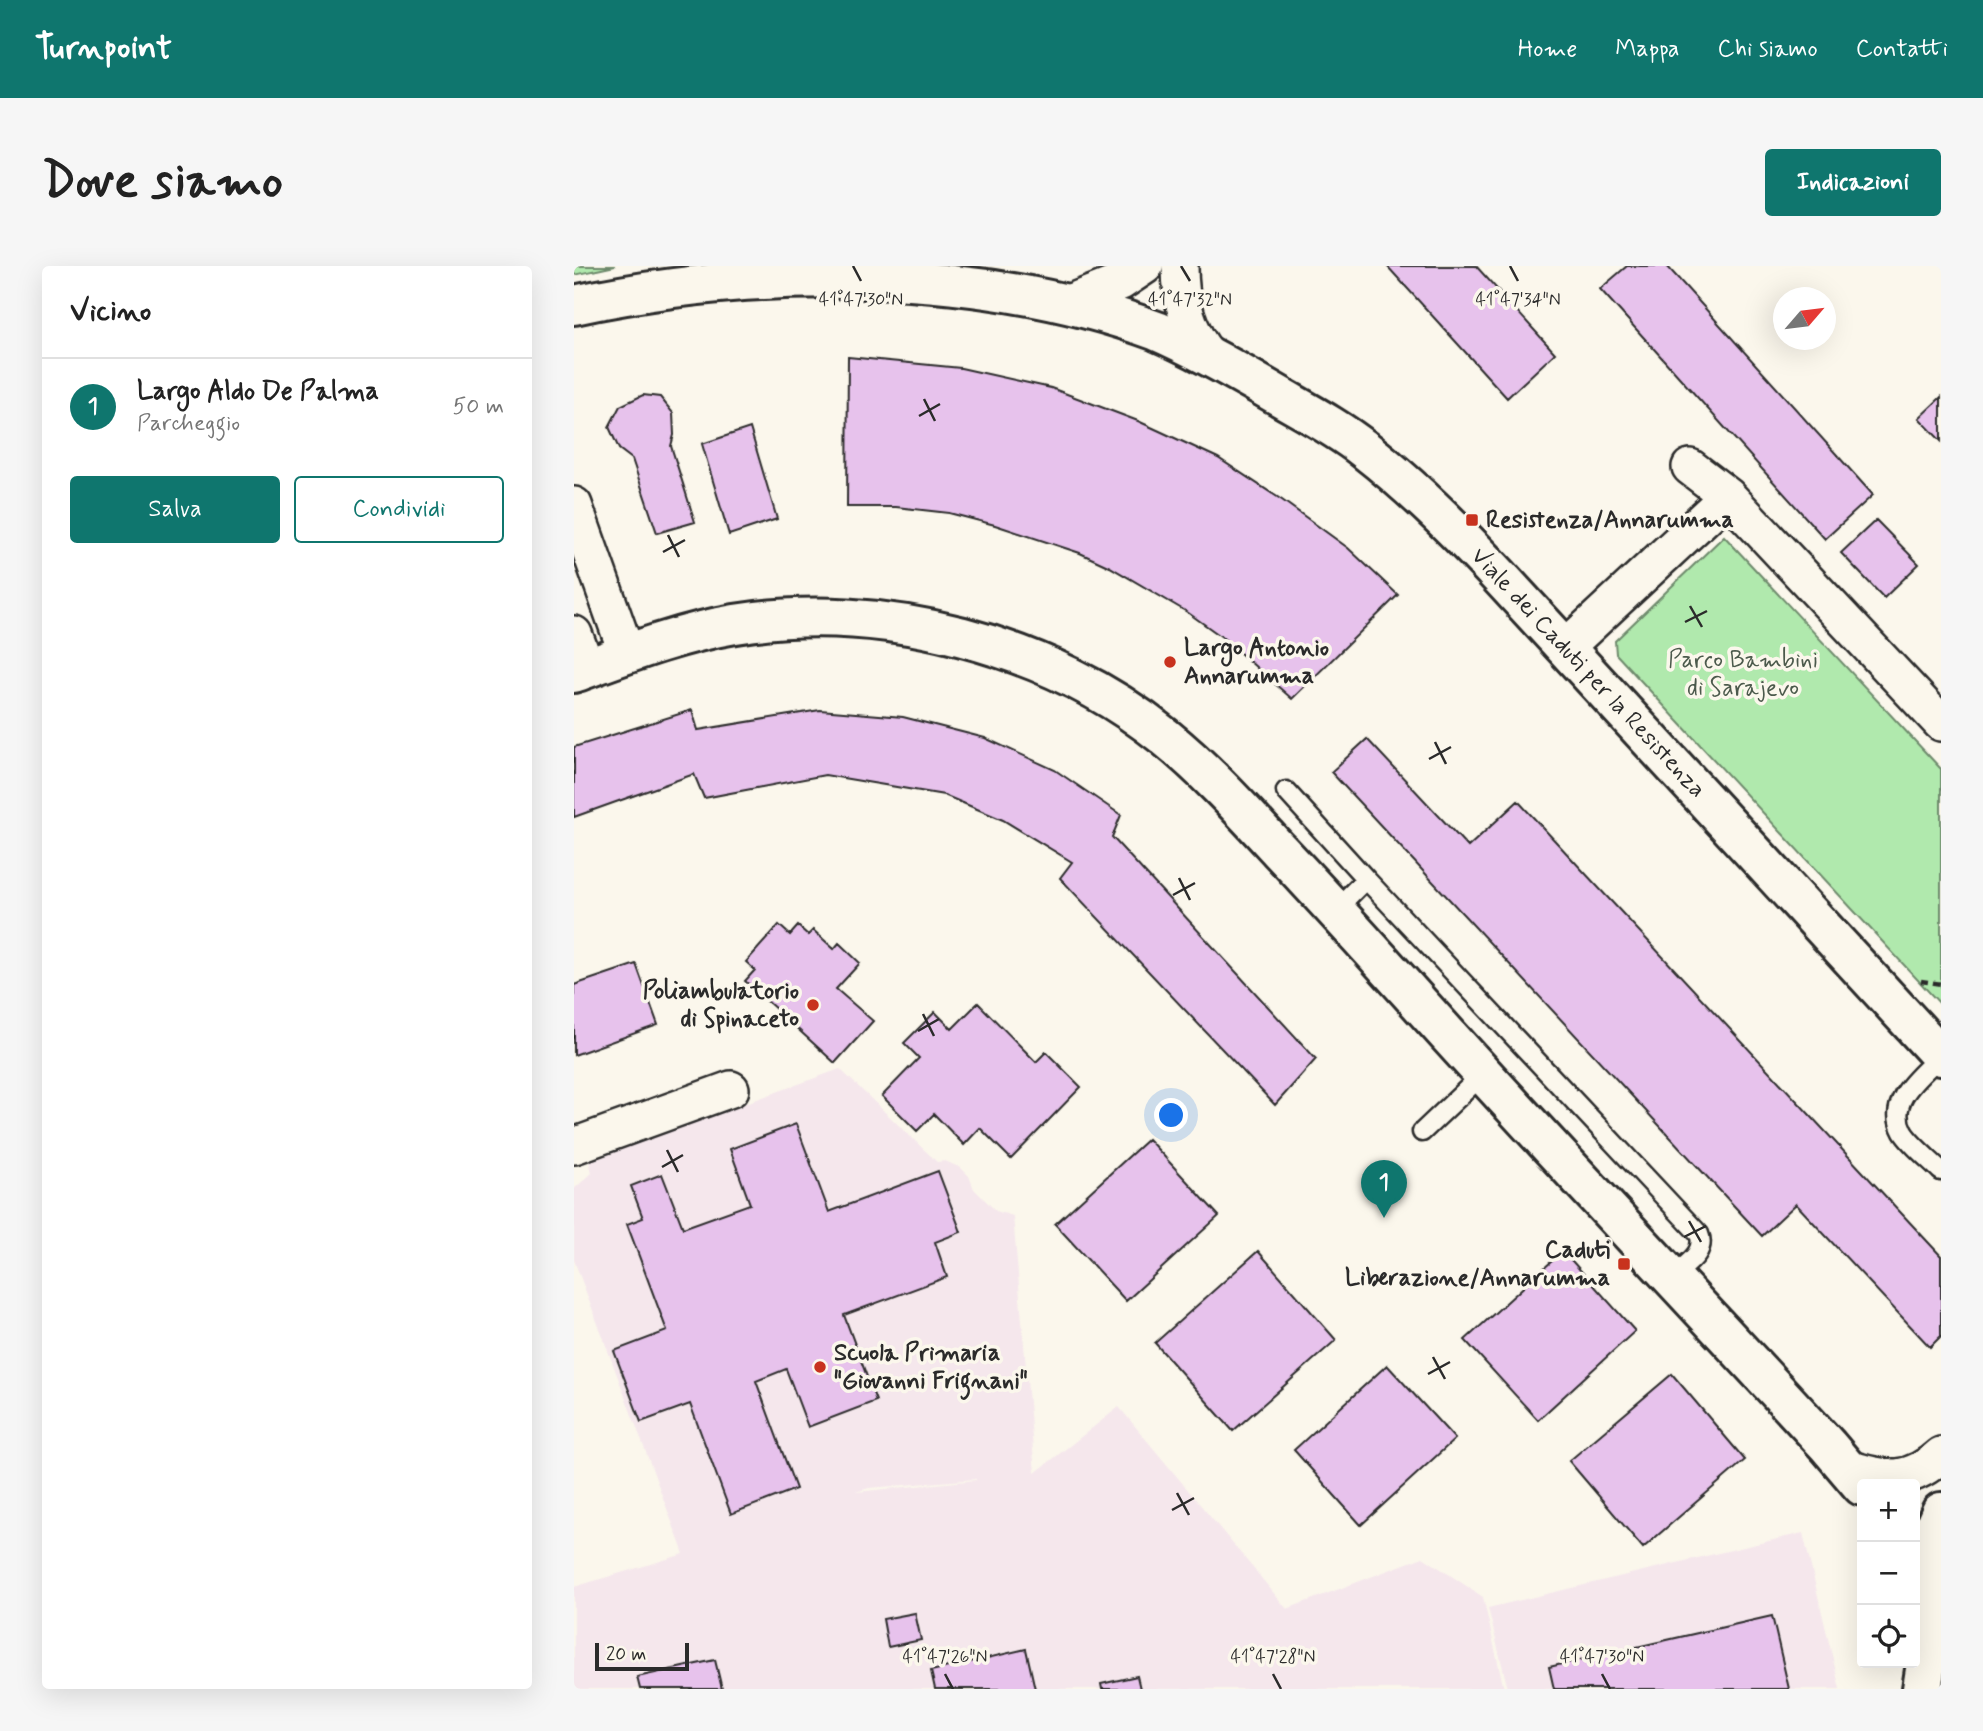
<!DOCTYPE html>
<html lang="it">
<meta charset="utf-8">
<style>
:root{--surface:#fff;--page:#f6f6f6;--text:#222;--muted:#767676;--line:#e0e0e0;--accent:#0f766e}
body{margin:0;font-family:Mynerve,sans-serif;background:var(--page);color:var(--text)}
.controls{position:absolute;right:21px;bottom:21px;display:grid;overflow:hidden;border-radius:7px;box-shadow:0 7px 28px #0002}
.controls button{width:63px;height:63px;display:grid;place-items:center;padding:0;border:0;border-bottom:2px solid var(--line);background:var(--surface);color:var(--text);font:35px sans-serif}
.compass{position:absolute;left:1199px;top:21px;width:63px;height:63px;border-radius:50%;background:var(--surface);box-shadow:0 7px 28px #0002;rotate:62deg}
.scale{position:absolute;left:21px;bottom:18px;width:94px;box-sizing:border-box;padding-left:7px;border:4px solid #2b2b2b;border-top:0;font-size:19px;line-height:24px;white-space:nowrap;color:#2b2b2b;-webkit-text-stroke:5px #fbf7ec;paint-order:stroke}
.you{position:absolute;left:598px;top:850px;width:24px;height:24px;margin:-18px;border:5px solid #fff;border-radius:50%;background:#1a73e8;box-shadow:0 0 0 10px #1a73e833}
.badge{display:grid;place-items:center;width:46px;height:46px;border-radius:50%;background:var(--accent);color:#fff;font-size:23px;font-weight:700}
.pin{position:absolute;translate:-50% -58px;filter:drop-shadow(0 2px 4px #0008)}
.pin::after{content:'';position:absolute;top:37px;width:24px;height:21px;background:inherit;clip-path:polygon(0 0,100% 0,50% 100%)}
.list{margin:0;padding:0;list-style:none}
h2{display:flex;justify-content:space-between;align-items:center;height:91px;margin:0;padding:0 28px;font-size:30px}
h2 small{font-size:23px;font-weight:400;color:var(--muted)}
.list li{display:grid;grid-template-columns:46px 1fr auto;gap:21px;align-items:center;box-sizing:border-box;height:98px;padding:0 28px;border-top:2px solid var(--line)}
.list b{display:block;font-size:26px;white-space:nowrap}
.list p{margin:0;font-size:23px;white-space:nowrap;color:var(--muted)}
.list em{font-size:23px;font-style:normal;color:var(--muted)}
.actions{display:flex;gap:14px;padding:21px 28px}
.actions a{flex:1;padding:16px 0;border:2px solid var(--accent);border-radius:7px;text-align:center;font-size:24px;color:var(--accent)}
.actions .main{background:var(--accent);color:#fff}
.icon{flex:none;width:38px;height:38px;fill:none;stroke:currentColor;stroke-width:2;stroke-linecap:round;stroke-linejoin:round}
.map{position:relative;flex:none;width:1367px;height:1423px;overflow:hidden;border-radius:7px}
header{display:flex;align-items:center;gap:42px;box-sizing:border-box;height:98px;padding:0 35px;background:var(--accent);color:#fff}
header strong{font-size:33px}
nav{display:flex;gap:38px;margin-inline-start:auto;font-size:24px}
.intro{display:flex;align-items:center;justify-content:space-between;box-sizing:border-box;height:168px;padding:0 42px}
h1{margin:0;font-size:49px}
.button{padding:18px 32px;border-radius:7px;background:var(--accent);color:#fff;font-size:24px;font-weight:700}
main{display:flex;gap:42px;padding:0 42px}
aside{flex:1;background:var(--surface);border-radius:7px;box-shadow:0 7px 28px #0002}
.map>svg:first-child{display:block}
.built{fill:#f5e7ec;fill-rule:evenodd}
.green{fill:#b0e9ad;stroke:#6e8a6c;stroke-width:2}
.building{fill:#e7c2ec;stroke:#2b2b2b;stroke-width:2}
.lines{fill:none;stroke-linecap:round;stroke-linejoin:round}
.service-casing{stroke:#2b2b2b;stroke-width:23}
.minor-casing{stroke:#2b2b2b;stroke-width:40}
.tertiary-casing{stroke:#2b2b2b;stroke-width:44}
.path{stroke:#2b2b2b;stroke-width:4.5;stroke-dasharray:7 5;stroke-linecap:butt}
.service{stroke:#fbf7ec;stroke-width:18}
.minor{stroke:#fbf7ec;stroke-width:35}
.tertiary{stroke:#fbf7ec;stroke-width:38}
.ticks{fill:none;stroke:#2b2b2b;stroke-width:2.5}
.poi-dot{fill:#c8321e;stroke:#fbf7ec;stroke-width:2.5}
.labels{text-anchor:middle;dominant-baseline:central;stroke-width:7;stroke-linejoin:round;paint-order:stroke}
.poi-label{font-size:24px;font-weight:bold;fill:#2b2b2b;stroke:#fbf7ec;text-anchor:start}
.park-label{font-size:24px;fill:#4c5a4c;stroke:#fbf7ec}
.street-label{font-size:24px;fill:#2b2b2b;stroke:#fbf7ec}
.ticks-label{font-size:18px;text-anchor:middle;fill:#2b2b2b;stroke:#fbf7ec;stroke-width:7;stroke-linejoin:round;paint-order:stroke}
</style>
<header>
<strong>Turnpoint</strong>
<nav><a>Home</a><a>Mappa</a><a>Chi siamo</a><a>Contatti</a></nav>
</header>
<div class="intro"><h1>Dove siamo</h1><a class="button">Indicazioni</a></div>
<main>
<aside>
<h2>Vicino<small></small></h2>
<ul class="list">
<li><span class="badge">1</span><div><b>Largo Aldo De Palma</b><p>Parcheggio</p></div><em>50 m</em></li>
</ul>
<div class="actions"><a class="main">Salva</a><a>Condividi</a></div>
</aside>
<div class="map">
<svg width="1367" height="1423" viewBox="0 0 1367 1423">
<rect width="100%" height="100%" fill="#fbf7ec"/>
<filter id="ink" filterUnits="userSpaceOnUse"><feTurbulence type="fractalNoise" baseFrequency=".0143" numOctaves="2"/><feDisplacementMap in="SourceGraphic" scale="14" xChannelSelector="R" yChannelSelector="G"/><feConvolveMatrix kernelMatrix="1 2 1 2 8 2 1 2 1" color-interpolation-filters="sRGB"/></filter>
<g filter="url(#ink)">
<path class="built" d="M266,803L363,896L371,895L387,902L395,910L400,923L422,945L439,950L461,1207L545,1141L713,1343L849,1291L909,1331L930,1423H0V1321L110,1288L0,994V923L18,907L15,894ZM402,1213V1214L282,1226L295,1222Z
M1229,1267L1266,1423H934L914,1342Z"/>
<path class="green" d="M0,0H41L0,9Z
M1150,270L1367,503V739L1042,388L1041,375Z"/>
<path class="building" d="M813,0H902L981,87L933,132Z
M1053,0H1093L1299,229L1251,273L1026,23Z
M274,91L387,102L477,122L564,155L644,192L708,234L774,282L824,329L718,433L648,371L613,346L536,301L506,287L421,259L375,247L322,241H273Z
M69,129L86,131L99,147L100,169L97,180L121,256L83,267L58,193L45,183L35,161L46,140Z
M1367,131V175L1345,152Z
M176,162L203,253L155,269L128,178Z
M1302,254L1345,298L1310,332L1267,287Z
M118,444L124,464L246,444L329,451L411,472L481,504L547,549L538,571L742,793L701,839L486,612L498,596L429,554L370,529L251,509L130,532L120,508L0,551V481Z
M793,473L894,581L944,535L1367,990V1070L1356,1081L1222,938L1188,970L757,506Z
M205,659L216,669L224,660L234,669L239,664L260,683L265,677L286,697L262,723L299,755L261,797L171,715L181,704L172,696Z
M62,698L84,759L0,789V719Z
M404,737L462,796L472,786L507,821L437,893L406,862L390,879L360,848L343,865L308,830L345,792L330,777L361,746L378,763Z
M222,858L255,946L364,905L387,966L361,976L373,1011L270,1049L302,1135L234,1161L212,1103L182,1115L222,1223L157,1248L116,1138L67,1156L40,1085L93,1065L53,958L69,952L57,920L88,908L109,962L176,938L156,883Z
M574,873L645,950L552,1035L481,958Z
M684,985L762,1074L659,1165L581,1077Z
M989,985L1061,1065L964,1154L891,1074Z
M813,1099L881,1173L787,1259L720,1184Z
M1098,1108L1171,1194L1069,1282L995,1195Z
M341,1347L347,1374L314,1381L309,1353Z
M1198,1350L1215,1423H980L975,1401Z
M452,1383L461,1423H361L357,1405Z
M141,1394L148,1423H66L63,1411Z
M563,1410L566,1423H528L527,1418Z"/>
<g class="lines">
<g class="service-casing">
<path id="service" d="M712,525L792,613
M761,644L792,613L1125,968C1133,987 1111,999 1098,1011
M1367,789C1348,809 1311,834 1329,866C1336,878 1356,894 1367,905
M848,866L909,808"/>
</g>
<g class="minor-casing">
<path id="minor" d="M606,0C606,34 613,65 636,91
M499,35L547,16L571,0
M1116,201L1154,230L1367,457
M0,239L53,388
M0,368L13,402
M991,382L1154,230
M0,880L157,823
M1274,1202C1312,1214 1335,1218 1367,1189"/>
</g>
<g class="tertiary-casing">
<path id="tertiary" d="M0,39C182,0 408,0 583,65C622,82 659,103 695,124C727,143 761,160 790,183C839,221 883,265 925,310L1367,790
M0,407C52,388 107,367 161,358C307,334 476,378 591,471C633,505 669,545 705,584C762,644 817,706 873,768C998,906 1127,1042 1254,1180L1288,1220
M1348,1423L1359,1353L1357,1269L1367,1246"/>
</g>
<path class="path" d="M1347,715L1367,718"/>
<use href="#service" class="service"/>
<use href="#minor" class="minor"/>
<use href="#tertiary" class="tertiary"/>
</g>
</g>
<path class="ticks" d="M279,0L287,15M607,0L616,15M936,0L944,15M350,133L361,155M345,150L366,138M94,269L105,291M89,286L111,274M1116,340L1128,361M1111,356L1133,345M861,476L872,498M855,493L877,481M605,612L616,634M599,629L621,617M349,748L360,770M344,765L365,753M93,884L104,906M88,901L109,889M1115,955L1127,976M1110,971L1132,960M859,1091L871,1113M854,1108L876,1096M603,1227L615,1249M598,1244L620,1232M371,1408L379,1423M699,1408L707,1423M1028,1408L1036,1423"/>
<g class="poi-dot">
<rect x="891" y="247" width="14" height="14" rx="3.5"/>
<circle cx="596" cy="396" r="7"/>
<circle cx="239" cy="739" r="7"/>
<rect x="1043" y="991" width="14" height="14" rx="3.5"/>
<circle cx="246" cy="1101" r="7"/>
</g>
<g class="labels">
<g class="poi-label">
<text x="912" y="254">Resistenza/Annarumma</text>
<text x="610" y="382">Largo Antonio<tspan x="610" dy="28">Annarumma</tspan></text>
<text x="225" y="725" text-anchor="end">Poliambulatorio<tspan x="225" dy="28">di Spinaceto</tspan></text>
<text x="1036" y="984" text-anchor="end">Caduti<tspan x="1036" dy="28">Liberazione/Annarumma</tspan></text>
<text x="260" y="1087">Scuola Primaria<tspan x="260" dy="28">"Giovanni Frignani"</tspan></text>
</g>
<g class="park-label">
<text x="1169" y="394">Parco Bambini<tspan x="1169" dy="28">di Sarajevo</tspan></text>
</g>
<g class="street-label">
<text transform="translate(1014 407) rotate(47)">Viale dei Caduti per la Resistenza</text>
</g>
</g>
<g class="ticks-label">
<text x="287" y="39">41°47'30"N</text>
<text x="616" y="39">41°47'32"N</text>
<text x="944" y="39">41°47'34"N</text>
<text x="371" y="1396">41°47'26"N</text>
<text x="699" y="1396">41°47'28"N</text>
<text x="1028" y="1396">41°47'30"N</text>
</g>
</svg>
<div class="controls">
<button>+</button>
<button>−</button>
<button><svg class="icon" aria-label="locate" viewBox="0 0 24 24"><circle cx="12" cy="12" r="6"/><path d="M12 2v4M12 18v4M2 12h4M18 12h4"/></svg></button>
</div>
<svg class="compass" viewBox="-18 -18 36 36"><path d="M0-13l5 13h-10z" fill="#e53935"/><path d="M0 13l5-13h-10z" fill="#767676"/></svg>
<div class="scale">20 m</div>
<div class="you"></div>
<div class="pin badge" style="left:810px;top:952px">1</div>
</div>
</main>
